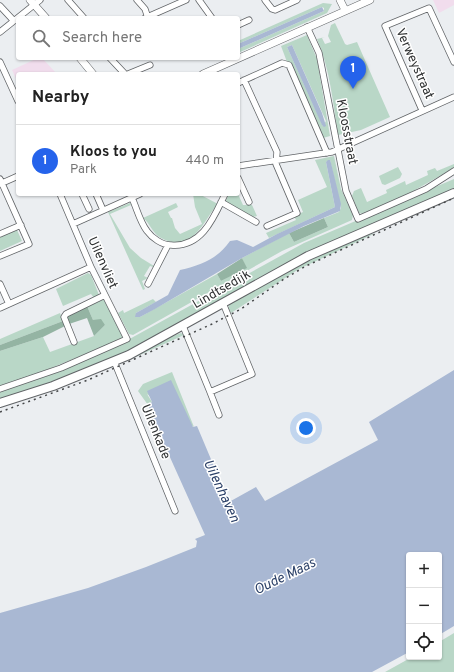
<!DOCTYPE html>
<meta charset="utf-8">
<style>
:root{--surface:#fff;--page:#f2f2f2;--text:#222;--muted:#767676;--line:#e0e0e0;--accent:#2563eb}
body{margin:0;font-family:Overpass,sans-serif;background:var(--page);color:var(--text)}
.controls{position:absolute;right:12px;bottom:12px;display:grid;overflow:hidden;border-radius:4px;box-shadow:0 1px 3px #0004}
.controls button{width:36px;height:36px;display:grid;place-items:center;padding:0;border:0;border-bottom:1px solid var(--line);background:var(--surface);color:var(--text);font:20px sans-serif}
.you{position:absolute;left:306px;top:428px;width:14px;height:14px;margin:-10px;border:3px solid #fff;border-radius:50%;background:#1a73e8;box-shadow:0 0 0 6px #1a73e833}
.badge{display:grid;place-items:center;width:26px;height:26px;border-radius:50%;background:var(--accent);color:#fff;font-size:13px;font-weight:700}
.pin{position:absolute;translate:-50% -33px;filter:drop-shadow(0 1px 2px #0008)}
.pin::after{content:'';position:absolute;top:21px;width:14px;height:12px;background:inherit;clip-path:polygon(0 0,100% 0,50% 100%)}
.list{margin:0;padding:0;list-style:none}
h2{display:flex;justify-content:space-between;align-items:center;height:52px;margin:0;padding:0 16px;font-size:17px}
h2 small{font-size:13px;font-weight:400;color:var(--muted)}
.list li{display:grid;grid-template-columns:26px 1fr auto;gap:12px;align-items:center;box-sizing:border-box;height:72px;padding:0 16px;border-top:1px solid var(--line)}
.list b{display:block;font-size:15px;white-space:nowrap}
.list p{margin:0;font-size:13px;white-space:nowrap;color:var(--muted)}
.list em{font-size:13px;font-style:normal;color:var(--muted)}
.icon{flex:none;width:22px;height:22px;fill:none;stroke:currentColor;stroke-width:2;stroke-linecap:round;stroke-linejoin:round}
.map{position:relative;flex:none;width:454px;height:672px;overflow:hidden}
.search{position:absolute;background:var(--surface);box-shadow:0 1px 3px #0004;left:16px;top:16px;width:224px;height:44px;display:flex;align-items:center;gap:10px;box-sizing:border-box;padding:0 14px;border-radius:4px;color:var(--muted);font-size:15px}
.panel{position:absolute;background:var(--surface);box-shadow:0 1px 3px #0004;left:16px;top:72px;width:224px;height:124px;border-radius:4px}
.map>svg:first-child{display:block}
.education{fill:#f1dded}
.green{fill:#b9d7c7;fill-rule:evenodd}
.forest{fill:#94b4a3}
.water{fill:#a9b8d3}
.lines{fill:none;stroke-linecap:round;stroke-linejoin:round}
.minor-casing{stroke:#616467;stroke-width:7}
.tertiary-casing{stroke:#616467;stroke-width:8}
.secondary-casing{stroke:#616467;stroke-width:10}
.minor{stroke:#fff;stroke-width:5.5}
.tertiary{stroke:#fff;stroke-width:7}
.secondary{stroke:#fff;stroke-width:8}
.rail{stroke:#454749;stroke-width:1.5;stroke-dasharray:2 4;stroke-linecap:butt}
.labels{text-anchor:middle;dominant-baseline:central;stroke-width:3;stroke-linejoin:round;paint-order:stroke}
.street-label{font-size:13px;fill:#313334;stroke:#fff}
.water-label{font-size:14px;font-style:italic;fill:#2c4168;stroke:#fff}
</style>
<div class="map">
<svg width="454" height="672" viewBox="0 0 454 672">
<rect width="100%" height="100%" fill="#ebeef1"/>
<path class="education" d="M433,0H454V5L439,13Z
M38,58H42L57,74H18V83L12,70Z"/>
<path class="green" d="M323,3L332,4L327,13L238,53V49L324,11V8L322,7L238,44V41Z
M335,23L345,44L347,45L357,42L390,117L361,130L338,135C333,103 330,69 317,39L325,37L322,38L325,44L331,42L328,36L331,25Z
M307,35L317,59L330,136L323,138L296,73L287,62L281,46ZM292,45L326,121L323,126L287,47Z
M334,156L341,189L353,215L352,220L282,251L133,335L129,334L118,313L123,310L124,313L153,299L156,302L136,313L140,317L217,274L221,281L246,268L242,258L289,233L294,242L328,227L324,218L339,212L341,208L330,160L326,162L335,207L269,238L266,233L296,220L294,216L303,212L298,200L327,187L315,160Z
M454,164V168L408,194L363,214L359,213L352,196L354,191L361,188L367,202L387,193L386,190L405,181L406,185L428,175L427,171L435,168L437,171Z
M398,167L402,174L400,178L385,185L382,184L379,176Z
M454,179V190L390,219L136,348L74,375L0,400V390L124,342L304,243Z
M193,194H199L218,204C206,215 194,256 161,238C152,233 150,223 143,218L176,203L178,207L168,212L171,218H172L175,228L180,234L202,224L195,207Z
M229,194H238L243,205H252L257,216L253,217L225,202Z
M130,203L131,205L110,214L130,248L141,258L154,266L153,267L150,266L144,276L148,278L142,281L145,289L143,290L108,212Z
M17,230L22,241L0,251V237Z
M376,233L299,269L231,313L228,308L230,303L290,268L365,236Z
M88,273L91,275L99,295L94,298L91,294L63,306L56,289Z
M102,300H104L123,337L122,339L39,373L0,386V351L43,337L50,352L94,336L105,325L93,320L87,306Z
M60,313L63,321L0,345V339Z
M181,333L184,335L129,360L130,358L170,337Z
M172,372L194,427L147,394L152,402L148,405L138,391L143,384Z
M454,633V672H385L412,657H439V642Z"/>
<path class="forest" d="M324,218L328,227L294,242L289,233Z
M242,258L247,268L221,281L217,274Z
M87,306L93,320L101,319L105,325L94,336L87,318L69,324L66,317L67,315Z
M63,321L65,326L43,337L0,351V345Z"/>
<path class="water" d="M322,7L324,11L238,49V44Z
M292,45L322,113L326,126L324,127L322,125L287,47Z
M328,160H330L331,163L341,204L340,211L304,226L242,258L155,309L140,317H135L136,313L168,295L180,270C202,265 217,259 230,241L237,240L253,247L277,234L335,207L326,162Z
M454,370V626L439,635V555H409V652L372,672H0V613L88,588L146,567L196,547L197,541L195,539L205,535L155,424L148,405L152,402L147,391L171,380L193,427L197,426L229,502L256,487L265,501L378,440L369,422Z"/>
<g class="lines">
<g class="minor-casing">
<path id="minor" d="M68,0L84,18
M137,0L145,9L148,18
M199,0L212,18
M265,0L272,9L275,10L297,0
M0,6L14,21
M145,18L186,0
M238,25L249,20
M307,27L319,53L346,191L358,219L426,189L454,171
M0,32L40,0
M110,58L125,74
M0,62L18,101
M128,74L150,65
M244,80L277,152L276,164L297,213L267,226
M238,83L282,63L289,65L327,153
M422,110L385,26L429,8L454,62
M238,166L332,152L454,97
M238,178L249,202
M0,179L29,244L0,256
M0,184L18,176
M82,194L89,209
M96,194L103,210
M132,198C137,209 140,222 147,231C152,238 162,245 171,245C202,248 214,217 225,194
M221,202L256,222
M73,224L140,194
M0,234L21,225
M0,284L9,304
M148,284L168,245
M0,308L91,267
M183,326L210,392L252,374L223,303
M74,342L64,317L66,314L105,295
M114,361L175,511
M0,389L61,368L127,339L91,267L60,194
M210,392L219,415"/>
</g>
<g class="tertiary-casing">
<path id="tertiary" d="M30,0L46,18
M340,0L345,10
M80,58L93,74
M203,74L370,0"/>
</g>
<g class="secondary-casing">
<path id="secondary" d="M0,403L53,386L129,355L308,256L454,193"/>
</g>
<use href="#minor" class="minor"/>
<use href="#tertiary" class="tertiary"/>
<use href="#secondary" class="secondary"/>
<path class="rail" d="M0,412L88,380L212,324L241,309L284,279L306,266L454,198"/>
</g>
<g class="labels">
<g class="street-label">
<text transform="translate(414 64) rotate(66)">Verweystraat</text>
<text transform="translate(346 132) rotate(79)">Kloosstraat</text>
<text transform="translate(102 263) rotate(66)">Uilenvliet</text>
<text transform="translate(222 290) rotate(-30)">Lindtsedijk</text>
<text transform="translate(155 432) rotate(68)">Uilenkade</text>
</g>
<g class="water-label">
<text transform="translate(221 491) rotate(65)">Uilenhaven</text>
<text transform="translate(285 577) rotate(-26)">Oude Maas</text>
</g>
</g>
</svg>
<div class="controls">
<button>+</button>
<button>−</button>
<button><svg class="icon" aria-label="locate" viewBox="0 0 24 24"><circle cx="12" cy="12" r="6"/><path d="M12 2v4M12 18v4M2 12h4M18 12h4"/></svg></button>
</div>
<div class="you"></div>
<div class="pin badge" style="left:353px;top:89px">1</div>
<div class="search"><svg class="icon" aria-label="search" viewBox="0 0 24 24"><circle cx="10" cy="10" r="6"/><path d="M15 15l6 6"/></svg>Search here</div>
<section class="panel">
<h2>Nearby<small></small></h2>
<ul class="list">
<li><span class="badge">1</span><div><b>Kloos to you</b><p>Park</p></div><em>440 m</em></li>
</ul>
</section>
</div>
